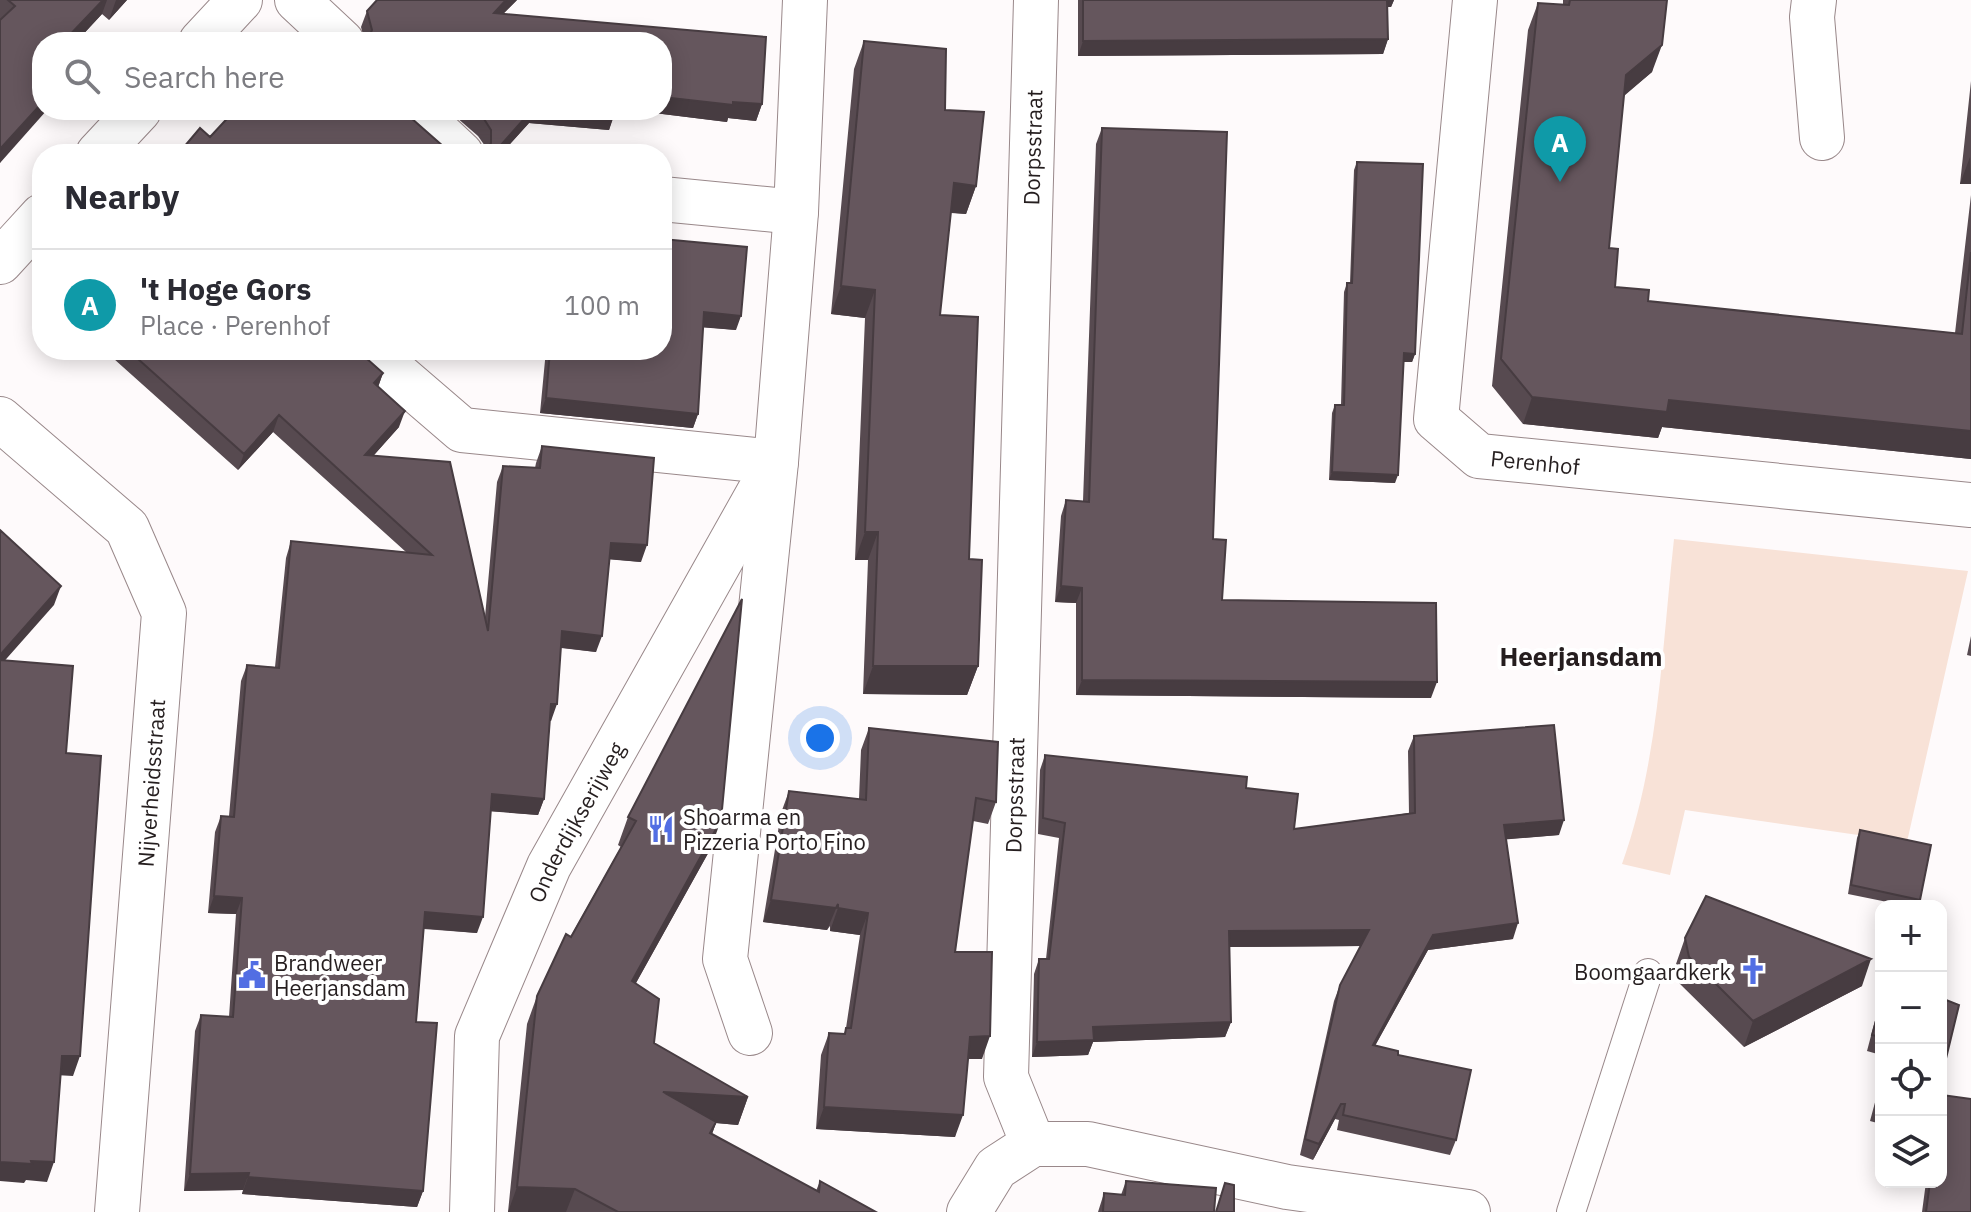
<!DOCTYPE html>
<meta charset="utf-8">
<style>
:root{--surface:#fff;--page:#f2f2f3;--text:#2b2b33;--muted:#7c7c81;--line:#e1e1e2;--accent:#526ee3}
body{margin:0;font-family:"IBM Plex Sans",sans-serif;background:var(--page);color:var(--text)}
.controls{position:absolute;right:24px;bottom:24px;display:grid;overflow:hidden;border-radius:16px;box-shadow:0 4px 20px #0003}
.controls button{width:72px;height:72px;display:grid;place-items:center;padding:0;border:0;border-bottom:2px solid var(--line);background:var(--surface);color:var(--text);font:40px sans-serif}
.you{position:absolute;left:820px;top:738px;width:28px;height:28px;margin:-20px;border:6px solid #fff;border-radius:50%;background:#1a73e8;box-shadow:0 0 0 12px #1a73e833}
.badge{display:grid;place-items:center;width:52px;height:52px;border-radius:50%;background:var(--accent);color:#fff;font-size:26px;font-weight:700}
.pin{position:absolute;translate:-50% -66px;filter:drop-shadow(0 2px 4px #0008)}
.pin::after{content:'';position:absolute;top:42px;width:28px;height:24px;background:inherit;clip-path:polygon(0 0,100% 0,50% 100%)}
.list{margin:0;padding:0;list-style:none}
h2{display:flex;justify-content:space-between;align-items:center;height:104px;margin:0;padding:0 32px;font-size:34px}
h2 small{font-size:26px;font-weight:400;color:var(--muted)}
.list li{display:grid;grid-template-columns:52px 1fr auto;gap:24px;align-items:center;box-sizing:border-box;height:112px;padding:0 32px;border-top:2px solid var(--line)}
.list b{display:block;font-size:30px;white-space:nowrap}
.list p{margin:0;font-size:26px;white-space:nowrap;color:var(--muted)}
.list em{font-size:26px;font-style:normal;color:var(--muted)}
.icon{flex:none;width:44px;height:44px;fill:none;stroke:currentColor;stroke-width:2;stroke-linecap:round;stroke-linejoin:round}
.map{position:relative;flex:none;width:1971px;height:1212px;overflow:hidden}
.search{position:absolute;background:var(--surface);box-shadow:0 4px 20px #0003;left:32px;top:32px;width:640px;height:88px;display:flex;align-items:center;gap:20px;box-sizing:border-box;padding:0 28px;border-radius:32px;color:var(--muted);font-size:30px}
.panel{position:absolute;background:var(--surface);box-shadow:0 4px 20px #0003;left:32px;top:144px;width:640px;height:216px;border-radius:32px}
.map>svg:first-child{display:block}
.green{fill:#f8e2d7}
.lines{fill:none;stroke-linecap:round;stroke-linejoin:round}
.service-casing{stroke:#99888a;stroke-width:30}
.minor-casing{stroke:#99888a;stroke-width:46}
.tertiary-casing{stroke:#99888a;stroke-width:46}
.secondary-casing{stroke:#99888a;stroke-width:46}
.service{stroke:#fff;stroke-width:28}
.minor{stroke:#fff;stroke-width:44}
.tertiary{stroke:#fff;stroke-width:44}
.secondary{stroke:#fff;stroke-width:44}
.wall{fill:#574a50}
.shaded-wall{fill:#473c41}
.building{fill:#65565d;stroke:#473c41;stroke-width:2}
.labels{text-anchor:middle;dominant-baseline:central;stroke-width:8;stroke-linejoin:round;paint-order:stroke}
.street-label{font-size:22px;fill:#251e1f;stroke:#fff}
.poi-label{font-size:22px;fill:#251e1f;stroke:#fff;text-anchor:start}
.quarter-label{font-size:26px;font-weight:bold;fill:#251e1f;stroke:#fff}
</style>
<div class="map">
<svg width="1971" height="1212" viewBox="0 0 1971 1212">
<rect width="100%" height="100%" fill="#fefafb"/>
<path class="green" d="M1674,539L1968,571L1907,842L1685,810L1670,875L1622,864C1659,761 1662,648 1674,539Z"/>
<g class="lines">
<g class="service-casing">
<path id="service" d="M1571,1212L1648,973"/>
</g>
<g class="minor-casing">
<g id="minor">
<path d="M297,0L342,42"/>
<path id="s1" d="M1475,0L1436,419L1479,456L1971,505"/>
<path d="M1814,0L1812,17L1822,138"/>
<path d="M201,42L240,0"/>
<path d="M414,110L461,154"/>
<path d="M98,154L139,110"/>
<path d="M662,199L796,212"/>
<path d="M0,262L42,216"/>
<path d="M369,350L462,430L776,462L725,959L750,1033"/>
<path d="M0,419L127,528L164,613L117,1212"/>
<path id="s2" d="M472,1212L477,1036L549,866L776,462L796,212L805,0"/>
</g>
</g>
<g class="tertiary-casing">
<path id="tertiary" d="M1033,1144H1088L1287,1187L1468,1212"/>
</g>
<g class="secondary-casing">
<g id="secondary">
<path id="s3" d="M969,1212L996,1168L1033,1144L1006,1077L1036,0"/>
</g>
</g>
<use href="#service" class="service"/>
<use href="#minor" class="minor"/>
<use href="#tertiary" class="tertiary"/>
<use href="#secondary" class="secondary"/>
</g>
<path class="wall" d="M0,0H127L109,20L102,14L76,42H42L0,163Z
M377,0H517L503,14L766,37L762,104L756,121L728,118L727,122L630,110H662V42H365L361,27L367,11Z
M1078,0H1394L1391,7H1387L1388,39L1383,54L1078,56Z
M1563,0H1667L1652,72L1624,95L1609,248L1615,287L1648,301L1955,333L1971,195V459L1662,427L1658,438L1523,424L1492,386L1528,30L1538,3L1563,5Z
M864,41L945,110L976,186L966,214L951,213L940,315L969,559L978,666L967,695L863,694L868,560H855L865,318L831,314L854,69Z
M1971,81V184H1960Z
M448,110H615L609,130L529,123L501,154H485V146L478,136Z
M1102,128L1213,539L1222,600L1431,698L1076,695V603L1055,602L1061,516L1066,500L1083,501L1096,144Z
M1357,162L1415,354L1412,362H1403L1395,483L1329,480L1332,413L1335,405H1341L1344,292L1347,283H1350L1354,170Z
M662,239L736,330L703,327L698,414L693,428L540,413L546,350H662Z
M104,350H357L383,373L378,387L399,427L373,456L485,617L497,482L503,466L535,468L536,463L542,446L641,562L610,559L596,652L561,648L551,721H550L544,799L538,815L491,811L477,933L424,929L416,1022L423,1191L417,1207L242,1194L243,1190L184,1191L195,1031L201,1015L229,1017L236,914L208,913L215,832L221,816H229L241,681L247,665L275,667L286,558L291,541L406,552L273,432L238,470Z
M1971,636V656L1967,655Z
M869,728L996,802L988,824L973,821L955,952L982,1059H968L955,1137L816,1129L821,1055L829,1033L844,1034L846,1028L860,935L830,931V926L827,930L763,922L781,813L789,791L859,799L861,750Z
M1414,736L1559,835L1506,839L1513,939L1428,950L1375,1046L1398,1055L1456,1140L1450,1155L1337,1130L1339,1120L1335,1119L1313,1160L1300,1155L1334,1001L1340,985L1361,946L1229,947L1231,1022L1225,1037L1093,1042L1088,1055L1032,1057L1034,974L1039,959H1046L1059,838L1038,834L1040,770L1045,755L1246,788L1294,829L1409,813L1408,751Z
M628,817L711,848L636,983L654,1043L748,1097L738,1125L716,1123L712,1134L816,1191L820,1181L876,1212H508L527,1024L537,996L621,847L618,845Z
M1860,830L1920,900L1917,906H1907L1848,894L1857,838Z
M1685,938L1862,986L1744,1047L1679,983L1676,964Z
M1881,998V1055L1867,1051Z
M1881,1080V1124L1870,1121Z
M1126,1181L1214,1212H1098L1104,1193L1121,1195Z
M1926,1182H1941L1971,1212H1922Z"/>
<path class="shaded-wall" d="M103,0H107L102,14L76,42H63Z
M116,0H127L109,20Z
M506,0H517L488,29L494,13Z
M1384,0H1394L1391,7H1381Z
M1388,39L1383,54L1078,56L1083,41Z
M1662,45L1652,72L1617,102L1626,75Z
M42,65V79L36,71Z
M662,97L733,102L762,104L756,121L728,118L727,122L630,110H662Z
M42,103V110H47L0,163V149Z
M532,110H579L615,113L609,130L529,123L501,154H493Z
M1970,157L1971,184H1960Z
M954,183L976,186L966,214L944,212Z
M841,286L875,290L865,318L831,314Z
M704,312L741,316L736,330L698,327Z
M1404,353L1415,354L1412,362H1401Z
M383,373L377,390L374,383Z
M1532,397L1669,400L1971,431V459L1662,427L1658,438L1523,424Z
M546,398L698,414L693,428L540,413Z
M405,411L399,427L359,472L365,455Z
M279,415L273,432L238,470L244,454Z
M1332,472L1398,475L1395,483L1329,480Z
M865,532H878L868,560H855Z
M611,543L647,545L641,562L605,559Z
M61,586L54,605L0,666V655Z
M1061,586L1082,588L1076,603L1055,602Z
M562,631L602,636L596,652L556,647Z
M873,666H978L967,695L863,694Z
M1082,680L1437,682L1431,698L1076,695Z
M551,704H557L551,721H545Z
M492,794L544,799L538,815L486,811Z
M721,820L711,848L622,1008L632,981Z
M1564,820L1559,835L1499,840L1504,825Z
M214,896L242,898L236,914L208,913Z
M771,900L838,904L827,930L763,922Z
M838,908L868,913L860,935L830,931Z
M425,912L483,917L477,933L419,928Z
M1518,923L1513,939L1428,950L1367,1060L1373,1045L1433,935Z
M1369,930L1363,946L1223,947L1229,931Z
M1871,959L1862,986L1744,1047L1753,1021Z
M1231,1022L1225,1037L1093,1042L1088,1055L1032,1057L1037,1042L1093,1027Z
M990,1036L982,1059H962L970,1037Z
M62,1056H80L73,1076L55,1075Z
M663,1092L748,1097L738,1125L716,1123L706,1150L710,1133Z
M1341,1104L1335,1119L1313,1160L1319,1144Z
M824,1107L963,1115L955,1137L816,1129Z
M31,1161L54,1162L47,1182L26,1180L24,1183L0,1181V1162Z
M249,1173L243,1190L184,1191L190,1174Z
M248,1177L423,1191L417,1207L242,1194Z
M517,1187L575,1189L566,1212H508Z"/>
<path class="building" d="M8,0H103L63,42H42V65L36,71L42,76V103L0,149V20L15,6Z
M377,0H506L494,13L766,37L762,104L733,102V105L662,97V42H367L372,30L367,11Z
M1083,0H1387L1388,39L1083,41Z
M1570,0H1667L1662,45L1626,75L1609,248L1618,249L1615,287L1649,290L1648,301L1962,334L1971,252V431L1669,400L1667,412L1532,397L1501,359L1538,3L1569,5Z
M864,41L946,49L945,110L984,112L976,186L954,183L940,315L978,317L969,559L982,560L978,666H873L878,532H865L875,290L841,286Z
M235,110H402L452,154H178L200,128L210,137Z
M473,110H532L493,154H485L491,143V130L484,119Z
M579,110H615V113Z
M1102,128L1227,132L1213,539L1226,540L1222,600L1436,603L1437,682L1082,680V588L1061,586L1066,500L1089,502Z
M1357,162L1423,164L1415,354L1404,353L1398,475L1332,472L1335,405H1344L1347,283H1352Z
M662,239L747,247L741,316L704,312L698,414L546,398L550,350H662Z
M128,350H357L383,373L374,383L405,411L365,455L450,462L488,631L503,466L540,468L542,446L654,458L647,545L611,543L602,636L562,631L557,704H551L544,799L492,794L483,917L425,912L416,1022L437,1023L423,1191L248,1177L249,1173L190,1174L201,1015L233,1017L242,898L214,896L221,816L234,817L247,665L279,668L291,541L432,555L279,415L244,454Z
M0,530L61,586L0,655Z
M742,599L721,820L632,981L659,999L654,1043L748,1097L663,1092L716,1122L710,1133L819,1192L820,1181L876,1212H618L575,1189L517,1187L537,996L566,934L571,937L636,821L628,817Z
M0,660L73,666L66,753L101,756L80,1056H62L54,1162L31,1161L32,1164L0,1162Z
M1554,725L1564,820L1504,825L1518,923L1433,935L1373,1045L1398,1051V1055L1471,1070L1456,1140L1343,1115L1345,1104H1341L1319,1144L1305,1139L1340,985L1369,930L1229,931L1231,1022L1093,1027L1094,1040L1037,1042L1039,959H1049L1065,823L1043,818L1045,755L1247,777L1246,788L1298,794L1294,829L1415,813L1414,736Z
M869,728L998,742L996,802L976,798L955,952H992L990,1036L970,1037L963,1115L824,1107L829,1033L845,1034L846,1028H851L868,913L838,908V904L836,908L771,900L789,791L866,800Z
M1860,830L1931,845L1920,900L1851,885Z
M1706,896L1871,959L1753,1021L1689,957L1685,938Z
M1941,998L1959,1005L1941,1079Z
M1881,1003V1037L1872,1035Z
M1881,1086V1106L1876,1105Z
M1942,1095L1971,1099V1212H1926L1930,1182H1941Z
M1126,1181L1216,1188L1214,1212H1103L1104,1193L1125,1195Z
M1225,1183L1234,1185V1212H1216Z"/>
<defs>
<g id="restaurant-bare" transform="scale(2.16)"><path d="M-5-6h1v4h1v-4h1v4h1v-4h1v5L-1.5 .5V6h-2V.5L-5-1ZM5-6V6H3V1.5H1.5Q1.5-4 5-6Z" fill="#526ee3" stroke="#fff" stroke-width="2.5" paint-order="stroke"/></g>
<g id="church-bare" transform="scale(2.16)"><path d="M-1.2-6h2.4v3.5h3.3v2.4h-3.3V6h-2.4V-.1h-3.3v-2.4h3.3Z" fill="#526ee3" stroke="#fff" stroke-width="2.5" paint-order="stroke"/></g>
<g id="civic-bare" transform="scale(2.16)"><path d="M-.6-6.5H3V-4.5H.6V-3L4-1V1h2V6H-6V1h2V-1L-.6-3ZM-1.2 2.5V6h2.4V2.5Z" fill="#526ee3" stroke="#fff" stroke-width="2.5" paint-order="stroke"/></g>
</defs>
<g fill-rule="evenodd">
<use href="#restaurant-bare" x="661" y="829"/>
<use href="#church-bare" x="1753" y="971"/>
<use href="#civic-bare" x="252" y="975"/>
</g>
<g class="labels">
<g class="street-label">
<text stroke="none"><textPath href="#s3" startOffset="1098">Dorpsstraat</textPath></text>
<text stroke="none"><textPath href="#s1" startOffset="534">Perenhof</textPath></text>
<text transform="translate(151 783) rotate(-86)">Nijverheidsstraat</text>
<text stroke="none"><textPath href="#s3" startOffset="450">Dorpsstraat</textPath></text>
<text stroke="none"><textPath href="#s2" startOffset="412">Onderdijkserijweg</textPath></text>
</g>
<g class="poi-label">
<text x="683" y="816">Shoarma en<tspan x="683" dy="25">Pizzeria Porto Fino</tspan></text>
<text x="274" y="962">Brandweer<tspan x="274" dy="25">Heerjansdam</tspan></text>
<text x="1731" y="971" text-anchor="end">Boomgaardkerk</text>
</g>
<g class="quarter-label">
<text x="1581" y="656">Heerjansdam</text>
</g>
</g>
</svg>
<div class="controls">
<button>+</button>
<button>−</button>
<button><svg class="icon" aria-label="locate" viewBox="0 0 24 24"><circle cx="12" cy="12" r="6"/><path d="M12 2v4M12 18v4M2 12h4M18 12h4"/></svg></button>
<button><svg class="icon" aria-label="layers" viewBox="0 0 24 24"><path d="M12 4l9 5-9 5-9-5zM3 14l9 5 9-5"/></svg></button>
</div>
<div class="you"></div>
<div class="pin badge" style="left:1560px;top:182px;background:#0f9aa8">A</div>
<div class="search"><svg class="icon" aria-label="search" viewBox="0 0 24 24"><circle cx="10" cy="10" r="6"/><path d="M15 15l6 6"/></svg>Search here</div>
<section class="panel">
<h2>Nearby<small></small></h2>
<ul class="list">
<li><span class="badge" style="background:#0f9aa8">A</span><div><b>'t Hoge Gors</b><p>Place · Perenhof</p></div><em>100 m</em></li>
</ul>
</section>
</div>
